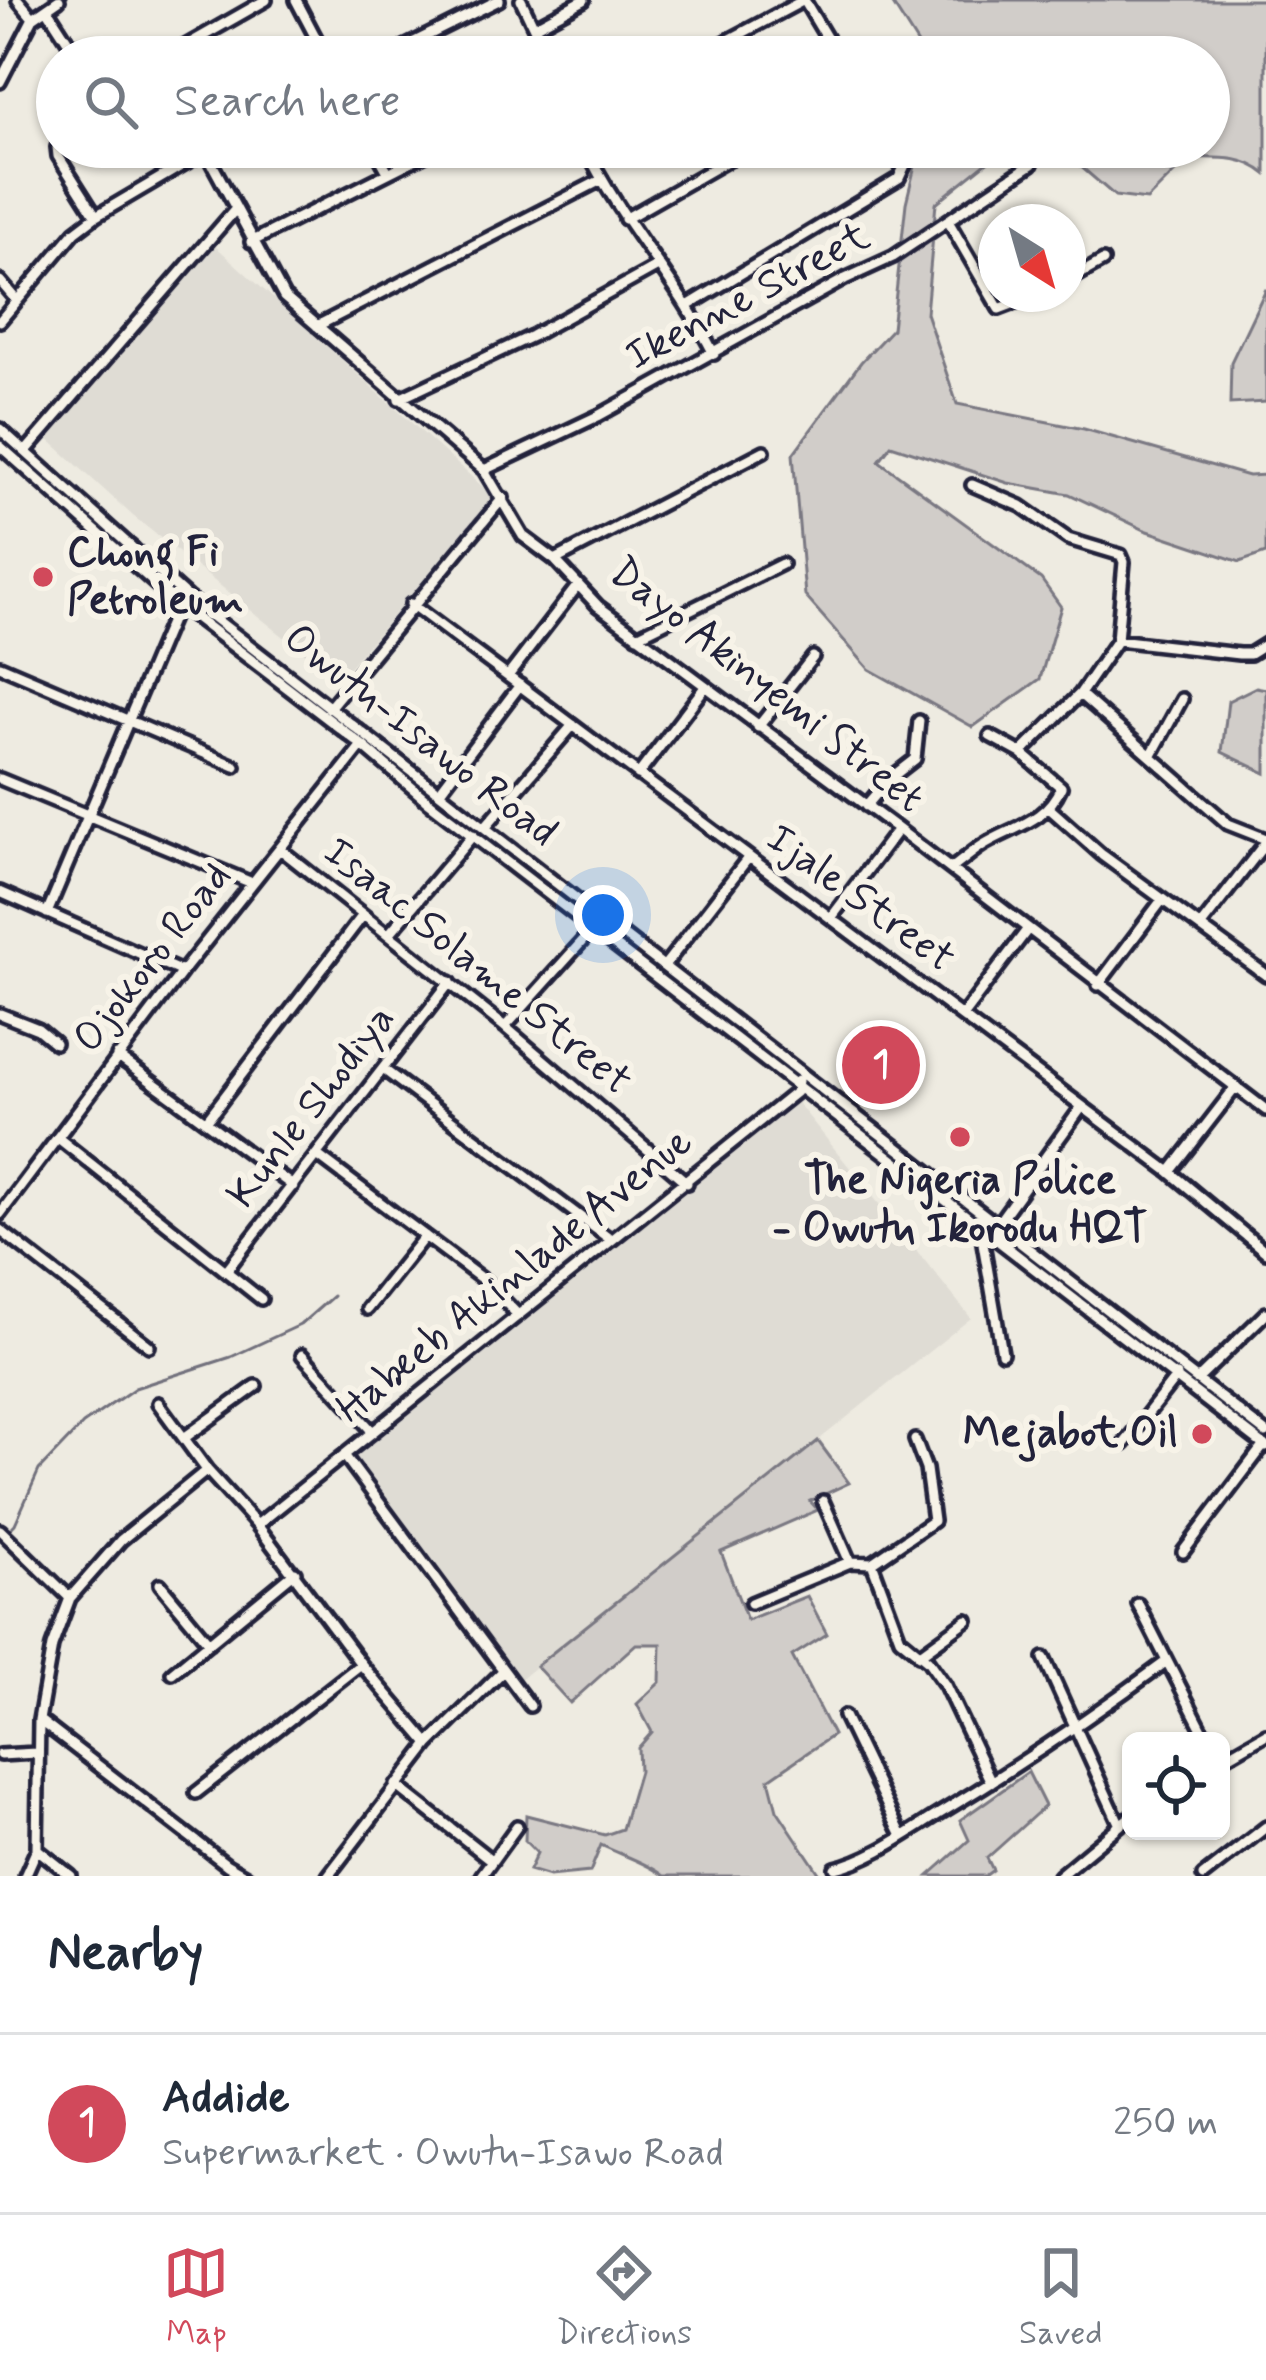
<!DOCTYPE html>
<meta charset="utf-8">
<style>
:root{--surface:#fff;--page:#f6f6f7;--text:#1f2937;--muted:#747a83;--line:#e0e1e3;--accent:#d1495b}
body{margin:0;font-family:Mynerve,sans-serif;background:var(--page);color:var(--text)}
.controls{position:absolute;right:36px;bottom:36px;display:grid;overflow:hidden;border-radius:18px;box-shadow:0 3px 9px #0004}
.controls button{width:108px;height:108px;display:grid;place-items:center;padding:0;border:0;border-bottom:3px solid var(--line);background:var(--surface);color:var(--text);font:60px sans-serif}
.compass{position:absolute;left:978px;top:204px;width:108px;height:108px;border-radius:50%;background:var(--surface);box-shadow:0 3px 9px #0004;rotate:143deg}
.you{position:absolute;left:603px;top:915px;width:42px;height:42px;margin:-30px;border:9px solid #fff;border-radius:50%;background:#1a73e8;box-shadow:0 0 0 18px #1a73e833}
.badge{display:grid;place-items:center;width:78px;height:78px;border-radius:50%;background:var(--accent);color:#fff;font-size:39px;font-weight:700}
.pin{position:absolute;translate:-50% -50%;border:6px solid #fff;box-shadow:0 3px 12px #0006}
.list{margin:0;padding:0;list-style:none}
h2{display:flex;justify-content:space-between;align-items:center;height:156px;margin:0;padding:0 48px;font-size:51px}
h2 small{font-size:39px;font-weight:400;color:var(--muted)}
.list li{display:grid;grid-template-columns:78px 1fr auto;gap:36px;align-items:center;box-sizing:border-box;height:180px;padding:0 48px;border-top:3px solid var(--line)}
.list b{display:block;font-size:45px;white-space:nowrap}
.list p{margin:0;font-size:39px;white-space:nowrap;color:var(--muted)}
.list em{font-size:39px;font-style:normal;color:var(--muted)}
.icon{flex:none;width:66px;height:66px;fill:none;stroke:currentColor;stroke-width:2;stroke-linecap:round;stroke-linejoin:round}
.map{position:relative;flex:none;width:1266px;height:1876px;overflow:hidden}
.search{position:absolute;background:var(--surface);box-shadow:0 3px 9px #0004;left:36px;right:36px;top:36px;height:132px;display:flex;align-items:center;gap:30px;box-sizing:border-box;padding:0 42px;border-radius:66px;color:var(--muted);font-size:45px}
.sheet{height:336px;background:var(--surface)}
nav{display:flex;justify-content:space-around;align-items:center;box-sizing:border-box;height:168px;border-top:3px solid var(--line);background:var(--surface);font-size:33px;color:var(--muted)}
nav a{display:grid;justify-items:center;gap:6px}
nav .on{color:var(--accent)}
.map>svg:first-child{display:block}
.built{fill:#dfdcd4}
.green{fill:#d1cdc9;stroke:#7a7882;stroke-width:3}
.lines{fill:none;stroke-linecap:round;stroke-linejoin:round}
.stream{stroke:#716f7b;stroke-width:3}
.minor-casing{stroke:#22223b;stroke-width:18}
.minor{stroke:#f7f3e8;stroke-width:9}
.poi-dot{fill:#d1495b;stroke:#f7f3e8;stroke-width:4.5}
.labels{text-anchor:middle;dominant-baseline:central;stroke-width:12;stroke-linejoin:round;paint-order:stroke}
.street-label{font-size:42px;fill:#22223b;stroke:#f7f3e8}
.poi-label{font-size:42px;font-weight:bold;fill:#22223b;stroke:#f7f3e8;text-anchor:start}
</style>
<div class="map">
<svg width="1266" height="1876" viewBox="0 0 1266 1876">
<rect width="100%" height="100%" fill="#eeebe1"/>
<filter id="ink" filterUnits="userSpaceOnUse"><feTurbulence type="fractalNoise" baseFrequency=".00833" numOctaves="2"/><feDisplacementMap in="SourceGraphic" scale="24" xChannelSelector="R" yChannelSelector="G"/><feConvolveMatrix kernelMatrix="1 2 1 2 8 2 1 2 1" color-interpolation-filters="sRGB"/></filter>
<g filter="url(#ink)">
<path class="built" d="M213,244L494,497L338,680L133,516L45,436Z
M796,1101L971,1318L519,1680L351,1457Z"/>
<path class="green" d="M890,0H1266V174C1243,155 1218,158 1189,158L1147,200L1115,196L1058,147H1209V57H926Z
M926,147H1006L936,203L926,313L957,404L1084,429L1248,476L1266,475V553L1240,562L1145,530L1069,494L1008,483L891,445L879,461L1041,579L1061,607L1040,679L973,727L869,669L805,596L793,454L861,362L892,329L906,203L917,158Z
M1266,289V402L1230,404L1231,362Z
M1256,687L1266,689V773L1222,752L1228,701Z
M818,1441L849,1483L810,1501L818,1510L721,1552L747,1620L807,1596L827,1634L792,1656L833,1735L769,1779L777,1810L821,1876H664C648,1863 621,1855 601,1845L590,1872L549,1876L529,1870L537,1853L525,1841L526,1815L605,1835L622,1829L639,1771L638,1748L652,1732L637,1704L660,1682L661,1644H636L570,1703L536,1666Z
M1028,1772L1045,1806L987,1858L993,1870L985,1876H929L969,1840L960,1820Z"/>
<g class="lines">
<path class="stream" d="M7,1532L15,1524L39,1470L83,1424L135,1388L231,1357L300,1325L333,1296"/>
<g class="minor-casing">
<path id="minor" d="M18,0L33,18
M296,0L326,57
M521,0L548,57
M804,0L838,57
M47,9L78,57
M534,27L584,0
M166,57L266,0
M384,57L499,0
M697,57L804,0
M0,82L33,18L59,0
M57,147L58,156L96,216
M203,147L284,297L484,470L523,536L555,560L598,606L898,829L1266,1110
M374,147L388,172
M585,147C621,222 677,281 714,354
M625,219L751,147
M948,221L999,309L1039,294
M251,242L440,147
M0,281L17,301
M1068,281L1103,261
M689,305L899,178L905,165L894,147
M0,321L75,232L96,216L213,147
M317,326L601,180
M399,399L532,336L656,267
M0,429L187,597L1266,1433
M0,446L178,604L362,745L430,803L1266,1447
M26,451L234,211
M484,470L598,416L845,279L893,257L1032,164
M972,485L1021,506L1068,539L1121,555L1124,562L1117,640
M555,560L764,451
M411,604L1170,1172L1266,1252
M637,636L782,564
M0,666L235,766
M508,676L578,585
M1080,694L1228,824L1266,839
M329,708L503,498
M758,727L813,657
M990,736L1021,753
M1151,756L1182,699
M638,775L705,687
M0,779L252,883
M440,791L520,685
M866,806L888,780L915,759L919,721
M1049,808L1102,855L1266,975
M485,827L573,725
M280,849L505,1027L687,1183
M951,869C962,861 972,852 983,845C1014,826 1045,823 1061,787L1021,753L1080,694L1117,640L1239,654H1250L1266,644
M0,892L182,972
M47,913L178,604
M831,918L898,829
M1200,927L1266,842
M389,934L473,835
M665,965L748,858
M1098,985L1162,900
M0,1014L38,1029L55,1043
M962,1016L1027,930
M505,1027L595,927
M117,1056L293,1186
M383,1069L611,1240
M207,1120L363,915
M58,1138L261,1299
M317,1155L486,1282L518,1315
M1170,1172L1235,1088
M0,1214L182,972L362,745
M996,1226L1081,1108
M0,1230L149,1346
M988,1233L983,1243L1002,1353
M226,1271L450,982
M367,1309L425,1236
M302,1355L372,1431
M1197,1380L1266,1313
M158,1403L207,1470L257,1525L361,1664L429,1744
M184,1438L256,1386
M1124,1444L1177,1376
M344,1455L530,1706
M823,1501L850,1562
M257,1525L796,1092L798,1081
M0,1530L70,1598
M1183,1552L1264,1445
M872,1563L900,1638L928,1661L945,1685L991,1782
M160,1584L209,1643
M751,1603L850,1562L872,1563L933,1521L926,1469L915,1440
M1138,1604L1167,1661
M919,1655L967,1620
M1044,1658L1119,1823
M172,1673L295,1572
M844,1716L902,1836
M39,1720L227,1865L246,1876
M0,1755L36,1753
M1221,1760L1266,1734
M396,1785L491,1860
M196,1793L361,1664
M37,1849L71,1876
M835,1868C873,1859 909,1832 942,1812C1020,1765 1094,1715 1167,1661L1208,1741
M25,1876L37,1849L39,1720L52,1646L70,1598L121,1540L207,1470
M328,1876L429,1744L502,1672
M481,1876L517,1826
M1059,1876L1131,1816
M1203,1876L1266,1827"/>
</g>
<use href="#minor" class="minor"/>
</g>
</g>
<g class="poi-dot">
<circle cx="43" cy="577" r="12"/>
<circle cx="960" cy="1137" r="12"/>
<circle cx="1202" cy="1434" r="12"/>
</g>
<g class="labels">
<g class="street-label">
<text transform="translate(748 297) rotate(-28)">Ikenne Street</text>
<text transform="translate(766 686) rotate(38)">Dayo Akinyemi Street</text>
<text transform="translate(420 736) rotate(38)">Owutu-Isawo Road</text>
<text transform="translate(860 899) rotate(36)">Ijale Street</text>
<text transform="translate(153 958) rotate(-52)">Ojokoro Road</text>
<text transform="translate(477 967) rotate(39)">Isaac Solame Street</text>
<text transform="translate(312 1107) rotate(-52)">Kunle Shodiya</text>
<text transform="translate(515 1276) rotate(-39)">Habeeb Akinlade Avenue</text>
</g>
<g class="poi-label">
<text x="67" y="553">Chong Fi<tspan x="67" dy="48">Petroleum</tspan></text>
<text x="960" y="1181" text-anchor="middle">The Nigeria Police<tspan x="960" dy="48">- Owutu Ikorodu HQT</tspan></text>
<text x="1178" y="1434" text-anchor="end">Mejabot Oil</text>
</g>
</g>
</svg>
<div class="controls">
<button><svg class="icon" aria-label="locate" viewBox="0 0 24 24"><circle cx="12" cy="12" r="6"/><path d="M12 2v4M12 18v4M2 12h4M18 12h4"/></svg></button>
</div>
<svg class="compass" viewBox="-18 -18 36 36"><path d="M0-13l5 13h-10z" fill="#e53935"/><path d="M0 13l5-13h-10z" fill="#747a83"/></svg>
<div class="you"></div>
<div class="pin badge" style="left:881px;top:1065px">1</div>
<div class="search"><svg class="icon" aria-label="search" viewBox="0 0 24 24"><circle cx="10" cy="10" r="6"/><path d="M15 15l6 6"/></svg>Search here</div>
</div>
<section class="sheet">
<h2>Nearby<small></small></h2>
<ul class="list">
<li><span class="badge">1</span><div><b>Addide</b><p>Supermarket · Owutu-Isawo Road</p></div><em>250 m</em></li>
</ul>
</section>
<nav>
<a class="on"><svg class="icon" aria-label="map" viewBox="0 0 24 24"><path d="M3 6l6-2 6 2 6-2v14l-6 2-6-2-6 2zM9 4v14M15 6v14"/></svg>Map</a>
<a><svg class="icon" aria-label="directions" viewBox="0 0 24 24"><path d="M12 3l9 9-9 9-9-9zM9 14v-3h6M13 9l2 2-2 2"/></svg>Directions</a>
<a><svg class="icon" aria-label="saved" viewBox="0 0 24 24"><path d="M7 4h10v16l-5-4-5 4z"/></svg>Saved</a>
</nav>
